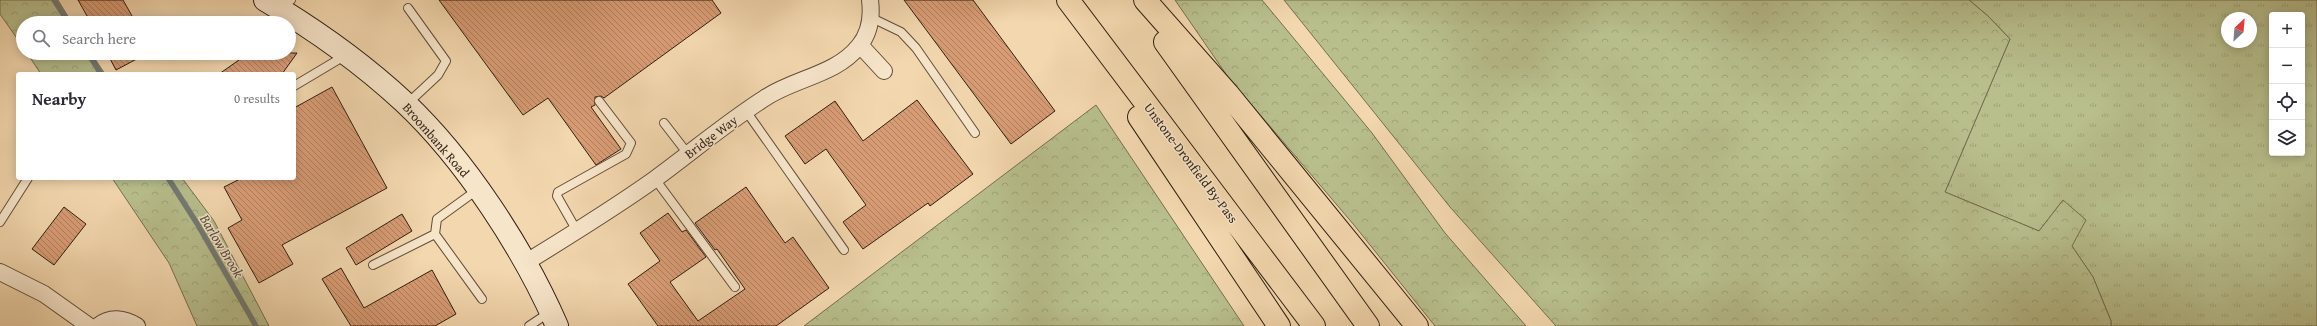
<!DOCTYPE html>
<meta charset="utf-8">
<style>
:root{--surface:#fff;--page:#f2f2f3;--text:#2b2b33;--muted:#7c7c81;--line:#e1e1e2}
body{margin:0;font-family:"Gentium Book Plus",serif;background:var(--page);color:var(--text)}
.controls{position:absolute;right:12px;top:12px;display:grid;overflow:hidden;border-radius:4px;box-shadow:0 2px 10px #0003}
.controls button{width:36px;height:36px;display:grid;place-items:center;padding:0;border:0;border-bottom:1px solid var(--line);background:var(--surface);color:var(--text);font:20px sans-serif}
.compass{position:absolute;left:2221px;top:12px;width:36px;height:36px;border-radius:50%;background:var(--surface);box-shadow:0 2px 10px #0003;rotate:26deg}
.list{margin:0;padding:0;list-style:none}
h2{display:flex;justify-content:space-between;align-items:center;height:52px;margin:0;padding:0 16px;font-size:17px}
h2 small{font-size:13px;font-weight:400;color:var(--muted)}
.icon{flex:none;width:22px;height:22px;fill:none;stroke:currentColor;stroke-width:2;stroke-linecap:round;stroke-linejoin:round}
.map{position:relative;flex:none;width:2317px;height:326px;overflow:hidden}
.search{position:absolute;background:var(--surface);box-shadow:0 2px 10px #0003;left:16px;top:16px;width:280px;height:44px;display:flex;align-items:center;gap:10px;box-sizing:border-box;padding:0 14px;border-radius:22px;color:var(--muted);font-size:15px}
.panel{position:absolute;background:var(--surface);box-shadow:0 2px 10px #0003;left:16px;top:72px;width:280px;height:108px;border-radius:4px}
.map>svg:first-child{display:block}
.grass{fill:url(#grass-tufts);stroke:#746f50;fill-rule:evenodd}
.forest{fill:url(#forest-crowns);stroke:#746f50}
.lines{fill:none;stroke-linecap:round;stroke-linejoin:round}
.stream{stroke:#737a75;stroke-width:5.5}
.building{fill:url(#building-back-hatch);stroke:#2f1f12}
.lane-casing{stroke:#604d39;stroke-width:10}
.street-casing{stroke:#604d39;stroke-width:18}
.secondary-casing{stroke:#2f1f12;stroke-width:24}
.highway-casing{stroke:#2f1f12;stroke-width:24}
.lane{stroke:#f7e5ca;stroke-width:8}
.street{stroke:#f7e5ca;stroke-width:16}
.secondary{stroke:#f7e5ca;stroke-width:22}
.highway{stroke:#f3d7ae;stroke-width:22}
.labels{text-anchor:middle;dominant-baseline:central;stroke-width:3;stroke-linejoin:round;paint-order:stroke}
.street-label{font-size:13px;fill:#2f1f12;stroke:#f7e5ca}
.water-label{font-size:14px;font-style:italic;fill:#514c44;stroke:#f7e5ca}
</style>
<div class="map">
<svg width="2317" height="326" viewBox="0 0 2317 326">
<defs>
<pattern id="grass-tufts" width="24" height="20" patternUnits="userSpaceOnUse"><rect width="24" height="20" fill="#b8bf8d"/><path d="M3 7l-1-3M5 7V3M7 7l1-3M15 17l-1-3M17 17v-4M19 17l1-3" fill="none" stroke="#9ea479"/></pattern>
<pattern id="forest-crowns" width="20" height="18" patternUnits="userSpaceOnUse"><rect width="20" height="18" fill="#b8bf8d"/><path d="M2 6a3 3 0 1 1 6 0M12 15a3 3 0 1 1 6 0" fill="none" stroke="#9ea479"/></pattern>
<pattern id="building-back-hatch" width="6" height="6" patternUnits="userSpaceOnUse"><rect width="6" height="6" fill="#d89c75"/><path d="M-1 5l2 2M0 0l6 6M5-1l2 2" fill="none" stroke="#b07f5f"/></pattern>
</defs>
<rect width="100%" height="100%" fill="#f3d7ae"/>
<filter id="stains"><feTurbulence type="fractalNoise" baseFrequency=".005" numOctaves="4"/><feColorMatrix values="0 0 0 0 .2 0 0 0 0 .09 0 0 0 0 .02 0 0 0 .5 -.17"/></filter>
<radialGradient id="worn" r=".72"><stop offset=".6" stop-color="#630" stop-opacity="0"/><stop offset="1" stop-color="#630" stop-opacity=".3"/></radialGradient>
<path class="grass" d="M1969,0H2317V326H2111V321L2093,277L2072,246L2063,200L2039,231L1945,192L2010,39L1988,16ZM2272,15H2302V153H2272ZM2227,18H2251V42H2227Z"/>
<path class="forest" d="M0,0H58L72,23H23V47L0,14Z
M1175,0H1262L1372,133L1445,233L1526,326H1435L1354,225L1228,77Z
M1284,0H1969L1988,16L2010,39L1945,192L2039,231L2063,200L2086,220L2072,246L2093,277L2111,321V326H1556L1450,207Z
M27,53H91L105,74H41Z
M1096,105L1244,326H804Z
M112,178H182L214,221L269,326H197L169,263Z"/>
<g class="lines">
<path class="stream" d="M54,0L69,23
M88,53L101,74
M168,178L198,225L256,326"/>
</g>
<path class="building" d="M78,0H123L136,23H91Z
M439,0H712L721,13L604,98L601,96L595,97V105L591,107L621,149L596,165L548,98L523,115Z
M904,0H973L1055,111L1011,144Z
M107,53H148L116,70Z
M249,53H297L282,74H219Z
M332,87L387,188L282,245L293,264L259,283L228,228L242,220L224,187L242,178H294V108Z
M917,100L973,174L930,206L928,203L863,249L843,222L866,205L826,149L805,164L785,136L835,101L863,141Z
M746,187L785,243L793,237L829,288L776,326H658L628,284L660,261L640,233L668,213L682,232L686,230L706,257L670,282L698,321L745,289L717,249L715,250L695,223Z
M64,207L86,224L54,265L32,249Z
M402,214L412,231L356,265L346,248Z
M341,268L364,308L432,270L456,314L435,326H351L322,279Z"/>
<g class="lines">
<g class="lane-casing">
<path id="lane" d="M280,8L291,0
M872,18L901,32L916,48L975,133
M294,86L346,55
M407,104L438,75L446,61L408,8
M746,111L844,250
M664,123L688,154
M655,179L735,287
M477,190L437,219L435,234L482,299
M0,222L28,178
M577,231L557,196L558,192L626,154L631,143L599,101
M373,265L435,234
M529,326L550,312"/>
</g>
<g class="street-casing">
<path id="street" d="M860,45L884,71
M525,263C569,236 613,209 655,179C692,152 727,122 765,98C795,78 836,75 859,46C870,33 872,16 870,0
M0,272L44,294L89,326
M98,326C110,316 124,318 137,326"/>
</g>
<g class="secondary-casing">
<path id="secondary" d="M265,0C314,29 362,63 404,102C465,159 524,250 557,326"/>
</g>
<g class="highway-casing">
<path id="highway" d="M1068,0L1314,326
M1145,0L1228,94L1417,326
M1165,42L1368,326
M1139,117L1279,326"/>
</g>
<use href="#lane" class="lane"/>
<use href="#street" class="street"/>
<use href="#secondary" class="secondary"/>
<use href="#highway" class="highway"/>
</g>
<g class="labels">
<g class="street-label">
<text transform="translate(711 137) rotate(-37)">Bridge Way</text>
<text transform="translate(436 140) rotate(49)">Broombank Road</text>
<text transform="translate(1191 163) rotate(53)">Unstone-Dronfield By-Pass</text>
</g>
<g class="water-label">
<text transform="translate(222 246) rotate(59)">Barlow Brook</text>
</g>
</g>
<rect width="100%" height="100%" filter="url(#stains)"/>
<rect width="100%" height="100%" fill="url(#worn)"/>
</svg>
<div class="controls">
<button>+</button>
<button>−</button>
<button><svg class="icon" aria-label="locate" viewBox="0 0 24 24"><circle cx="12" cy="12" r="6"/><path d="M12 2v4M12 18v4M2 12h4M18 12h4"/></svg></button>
<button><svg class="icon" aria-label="layers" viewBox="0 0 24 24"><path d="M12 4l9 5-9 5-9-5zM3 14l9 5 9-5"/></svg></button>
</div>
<svg class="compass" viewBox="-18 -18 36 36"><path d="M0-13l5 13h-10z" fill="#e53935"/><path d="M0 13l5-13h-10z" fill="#7c7c81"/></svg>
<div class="search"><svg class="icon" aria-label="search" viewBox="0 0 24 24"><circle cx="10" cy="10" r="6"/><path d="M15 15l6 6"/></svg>Search here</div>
<section class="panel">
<h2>Nearby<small>0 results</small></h2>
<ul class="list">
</ul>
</section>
</div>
